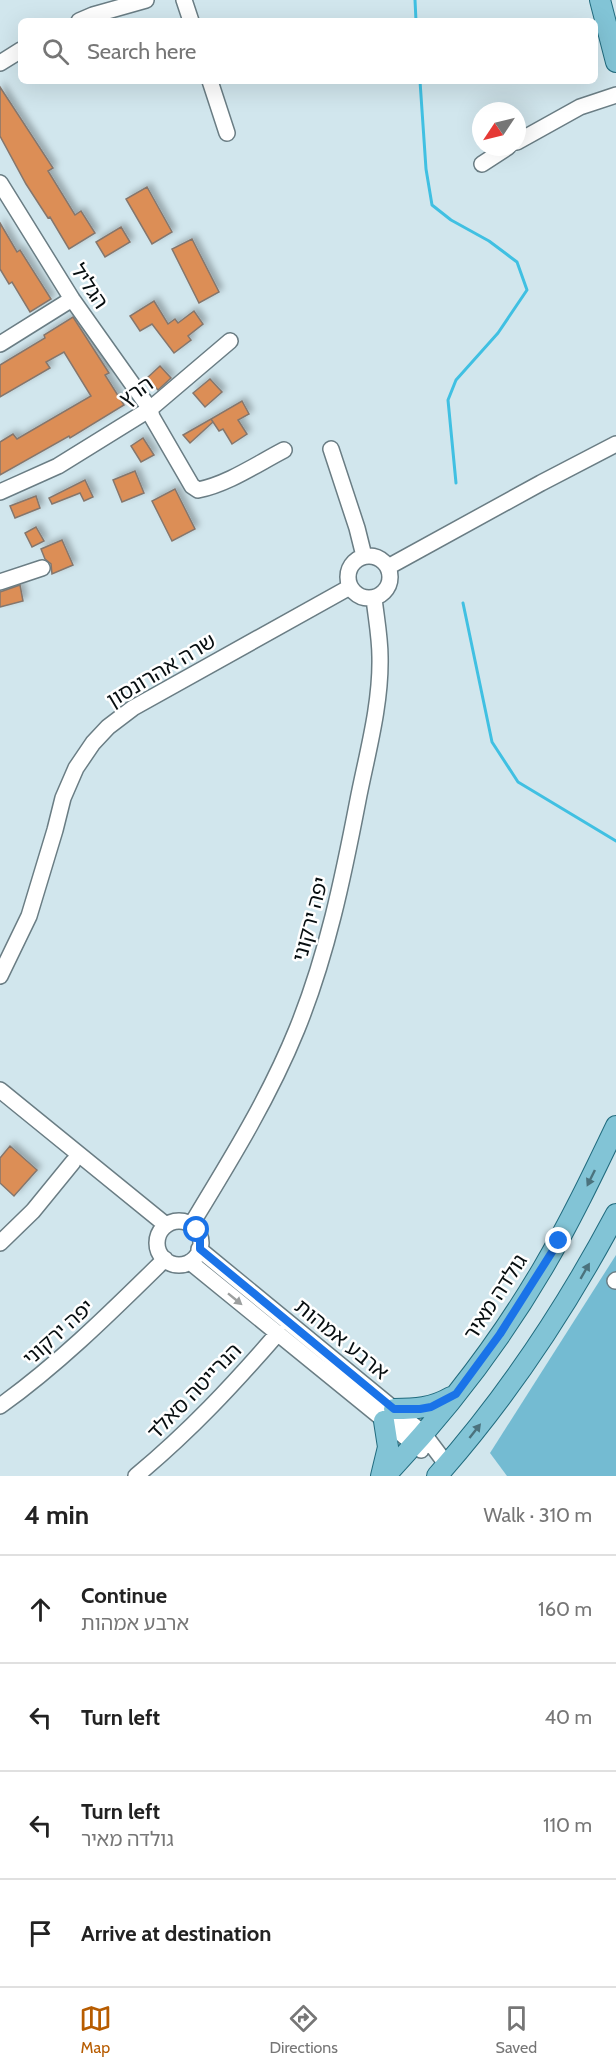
<!DOCTYPE html>
<meta charset="utf-8">
<style>
:root{--surface:#fff;--page:#f2f2f2;--text:#222;--muted:#767676;--line:#e0e0e0;--accent:#b75c00}
body{margin:0;font-family:Cabin,"Noto Sans Hebrew",sans-serif;background:var(--page);color:var(--text)}
.compass{position:absolute;left:472px;top:102px;width:54px;height:54px;border-radius:50%;background:var(--surface);box-shadow:0 6px 24px #0002;rotate:235deg}
.stop{position:absolute;width:18px;height:18px;margin:-14px;border:4px solid #1a73e8;border-radius:50%;background:#fff}
.stop.end{background:#1a73e8;border-color:#fff;box-shadow:0 2px 6px #0008}
.list{margin:0;padding:0;list-style:none}
h2{display:flex;justify-content:space-between;align-items:center;height:78px;margin:0;padding:0 24px;font-size:26px}
h2 small{font-size:20px;font-weight:400;color:var(--muted)}
.list li{display:grid;grid-template-columns:39px 1fr auto;gap:18px;align-items:center;box-sizing:border-box;height:108px;padding:0 24px;border-top:2px solid var(--line)}
.list b{display:block;font-size:22px;white-space:nowrap}
.list p{margin:0;font-size:20px;white-space:nowrap;color:var(--muted)}
.list em{font-size:20px;font-style:normal;color:var(--muted)}
.icon{flex:none;width:33px;height:33px;fill:none;stroke:currentColor;stroke-width:2;stroke-linecap:round;stroke-linejoin:round}
.map{position:relative;flex:none;width:616px;height:1476px;overflow:hidden}
.search{position:absolute;background:var(--surface);box-shadow:0 6px 24px #0002;left:18px;right:18px;top:18px;height:66px;display:flex;align-items:center;gap:15px;box-sizing:border-box;padding:0 21px;border-radius:9px;color:var(--muted);font-size:22px}
.sheet{height:510px;background:var(--surface)}
nav{display:flex;justify-content:space-around;align-items:center;box-sizing:border-box;height:84px;border-top:2px solid var(--line);background:var(--surface);font-size:16px;color:var(--muted)}
nav a{display:grid;justify-items:center;gap:3px}
nav .on{color:var(--accent)}
.map>svg:first-child{display:block}
.green{fill:#74bbd2}
.lines{fill:none;stroke-linecap:round;stroke-linejoin:round}
.stream{stroke:#40c0e2;stroke-width:3}
.building{fill:#dc8e57;stroke:#85766c;stroke-width:1.5;filter:url(#shadow)}
.minor-casing{stroke:#6a7d84;stroke-width:18}
.major-casing{stroke:#216b7e;stroke-width:22}
.minor{stroke:#fff;stroke-width:15}
.major{stroke:#82c4d6;stroke-width:20}
.oneway{fill:#4b727d}
.oneway2{fill:#9c9f9f}
.route{stroke:#1a73e8;stroke-width:8}
.labels{text-anchor:middle;dominant-baseline:central;stroke-width:5;stroke-linejoin:round;paint-order:stroke}
.street-label{font-size:21px;fill:#070e10;stroke:#fff}
</style>
<div class="map">
<svg width="616" height="1476" viewBox="0 0 616 1476">
<defs>
<filter id="shadow"><feDropShadow dx="4" dy="-4" stdDeviation="3" flood-color="#0004"/></filter>
</defs>
<rect width="100%" height="100%" fill="#d1e6ed"/>
<path class="green" d="M616,1255V1476H507L490,1453Z"/>
<g class="lines">
<path class="stream" d="M415,0L416,21
M420,81L426,169L432,205L451,220L489,241L517,262L527,290L498,333L456,380L448,400L456,483
M463,603L492,742L518,782L616,841"/>
</g>
<path class="building" d="M0,87L53,168L48,171L75,215L81,211L95,233L69,249L50,217L48,218L26,184L0,136Z
M147,187L172,232L152,244L126,199Z
M0,223L17,252L20,250L51,299L30,312L12,282L9,284L0,269Z
M121,227L130,242L105,257L96,242Z
M192,239L219,292L199,303L172,249Z
M154,301L168,324L175,319L178,323L194,311L203,324L188,336L191,340L174,353L152,324L140,331L130,316Z
M73,317L109,373L105,375L124,405L70,438L69,436L0,475V442L13,434L17,439L91,396L64,352L46,362L50,368L0,397V365L45,338L44,335Z
M160,366L171,378L158,390L147,378Z
M210,379L222,392L205,407L193,393Z
M242,401L249,414L238,420L247,434L232,444L223,429L219,431L211,419Z
M211,419L213,422L190,443L183,435Z
M143,438L154,455L141,462L131,446Z
M135,471L144,493L122,502L113,480Z
M85,480L93,497L84,501L80,493L52,504L49,498Z
M175,489L195,529L172,541L152,501Z
M36,496L40,508L15,518L10,506Z
M36,527L44,541L32,547L25,533Z
M62,540L73,565L52,574L51,564L45,559L41,549Z
M20,585L23,601L0,607V592Z
M10,1146L37,1170L14,1196L0,1183V1158Z"/>
<g class="lines">
<g class="minor-casing">
<path id="minor" d="M184,0L191,21
M79,21L93,15L146,0
M0,63L21,50
M210,81L227,133
M517,142L580,107L616,95
M482,164L508,147
M0,183L72,299L150,409L152,417L192,486L198,490C228,484 257,464 284,450
M0,344L72,299
M331,449L357,528L364,556
M0,492L58,466L150,409L230,341
M348 577a21 21 0 1 1 42 0a21 21 0 1 1-42 0Z
M388,567L541,483L616,444
M0,582L42,568
M0,976L29,916L55,830L63,798L76,768L93,743L108,727L133,708L350,587
M0,1090L166,1225
M157 1243a22 22 0 1 1 44 0a22 22 0 1 1-44 0Z
M191,1225C230,1161 269,1098 297,1029C327,955 343,878 358,800C367,754 381,705 380,657C380,637 376,617 374,598
M0,1243L33,1211L73,1162
M199,1249L423,1433L447,1465
M190,1262L421,1450
M615,1281L616,1280
M0,1406C60,1363 112,1311 165,1259
M136,1476C190,1431 232,1386 278,1333"/>
</g>
<g class="major-casing">
<path id="major" d="M600,0L616,62
M394,1409C415,1409 432,1408 451,1397
M381,1476L388,1447L384,1421
M385,1476C445,1413 499,1343 543,1268C570,1222 593,1174 616,1126
M437,1476C508,1396 566,1308 616,1214"/>
</g>
<use href="#minor" class="minor"/>
<use href="#major" class="major"/>
</g>
<defs><path id="oneway-solid" d="M-6-.8H1V-3.2L6.5 0L1 3.2V.8H-6Z" transform="scale(1.5)"/></defs>
<g class="oneway">
<use href="#oneway-solid" transform="translate(591 1178) rotate(116)"/>
<use href="#oneway-solid" transform="translate(585 1271) rotate(-60)"/>
<use href="#oneway-solid" transform="translate(475 1431) rotate(-52)"/>
</g>
<use class="oneway2" href="#oneway-solid" transform="translate(235 1299) rotate(39)"/>
<g class="lines">
<path class="route" d="M197,1230L200,1238V1249L394,1409H420L431,1407L456,1394L500,1334L559,1241"/>
</g>
<g class="labels">
<g class="street-label">
<text transform="translate(90 286) rotate(56)">הגליל</text>
<text transform="translate(136 391) rotate(-35)">הרץ</text>
<text transform="translate(161 670) rotate(-31)">שרה אהרונסון</text>
<text transform="translate(310 919) rotate(-75)">יפה ירקוני</text>
<text transform="translate(495 1297) rotate(-57)">גולדה מאיר</text>
<text transform="translate(58 1332) rotate(-42)">יפה ירקוני</text>
<text transform="translate(342 1339) rotate(39)">ארבע אמהות</text>
<text transform="translate(194 1391) rotate(-46)">הנרייטה סאלד</text>
</g>
</g>
</svg>
<svg class="compass" viewBox="-18 -18 36 36"><path d="M0-13l5 13h-10z" fill="#e53935"/><path d="M0 13l5-13h-10z" fill="#767676"/></svg>
<div class="stop" style="left:197px;top:1230px"></div>
<div class="stop end" style="left:559px;top:1241px"></div>
<div class="search"><svg class="icon" aria-label="search" viewBox="0 0 24 24"><circle cx="10" cy="10" r="6"/><path d="M15 15l6 6"/></svg>Search here</div>
</div>
<section class="sheet">
<h2>4 min<small>Walk · 310 m</small></h2>
<ul class="list">
<li><svg class="icon" aria-label="ahead" viewBox="0 0 24 24"><path d="M12 20V5M6 11l6-6 6 6"/></svg><div><b>Continue</b><p>ארבע אמהות</p></div><em>160 m</em></li>
<li><svg class="icon" aria-label="left" viewBox="0 0 24 24"><path d="M17 20v-9H6M10 6l-5 5 5 5"/></svg><div><b>Turn left</b></div><em>40 m</em></li>
<li><svg class="icon" aria-label="left" viewBox="0 0 24 24"><path d="M17 20v-9H6M10 6l-5 5 5 5"/></svg><div><b>Turn left</b><p>גולדה מאיר</p></div><em>110 m</em></li>
<li><svg class="icon" aria-label="arrive" viewBox="0 0 24 24"><path d="M6 21V4h12l-3 4 3 4H6"/></svg><div><b>Arrive at destination</b></div></li>
</ul>
</section>
<nav>
<a class="on"><svg class="icon" aria-label="map" viewBox="0 0 24 24"><path d="M3 6l6-2 6 2 6-2v14l-6 2-6-2-6 2zM9 4v14M15 6v14"/></svg>Map</a>
<a><svg class="icon" aria-label="directions" viewBox="0 0 24 24"><path d="M12 3l9 9-9 9-9-9zM9 14v-3h6M13 9l2 2-2 2"/></svg>Directions</a>
<a><svg class="icon" aria-label="saved" viewBox="0 0 24 24"><path d="M7 4h10v16l-5-4-5 4z"/></svg>Saved</a>
</nav>
